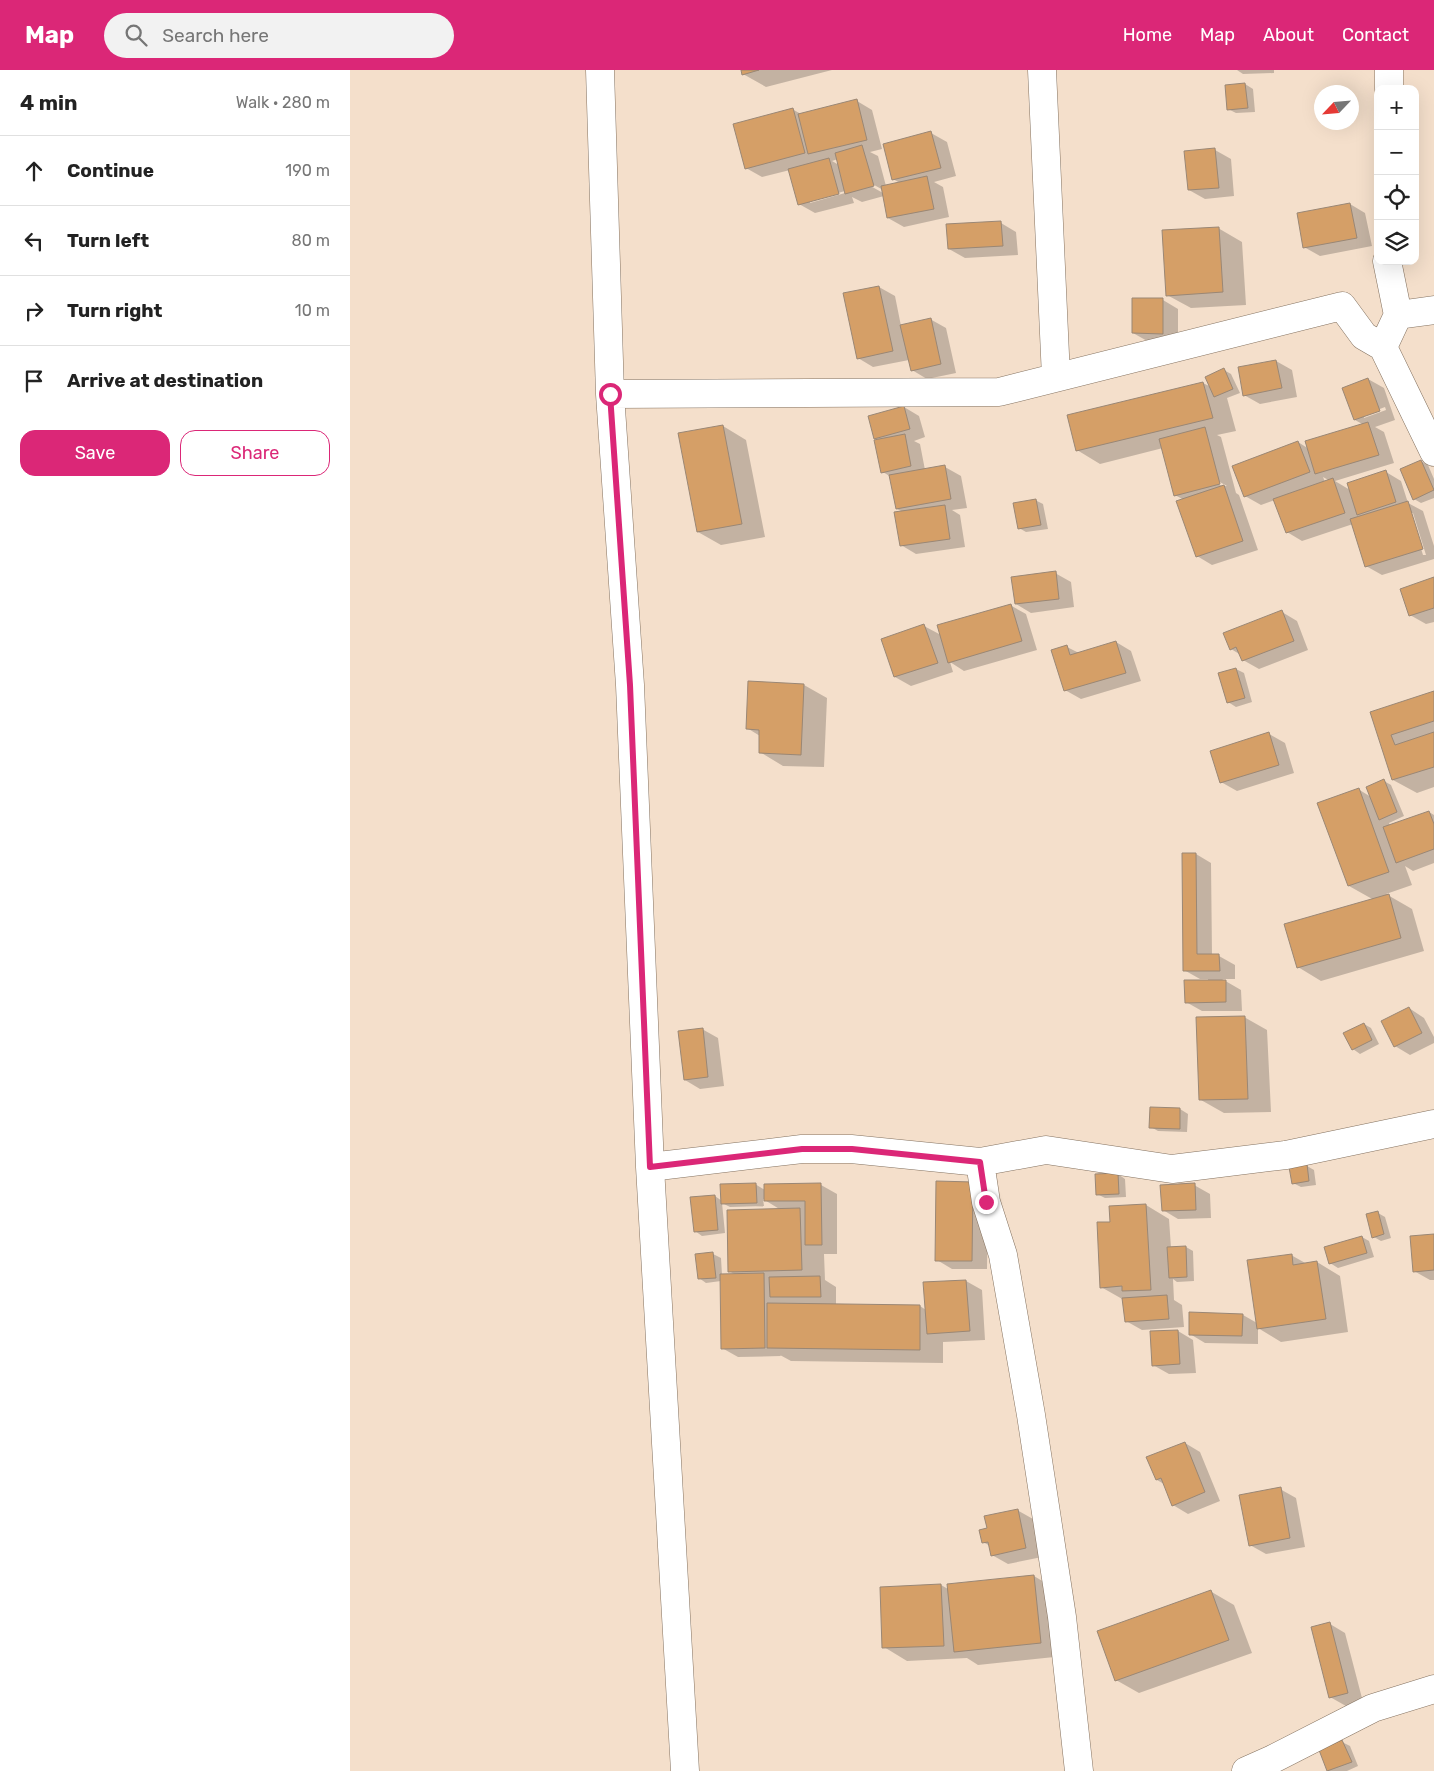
<!DOCTYPE html>
<meta charset="utf-8">
<style>
:root{--surface:#fff;--page:#f2f2f2;--text:#222;--muted:#767676;--line:#e0e0e0;--accent:#db2777}
body{margin:0;font-family:Rubik,sans-serif;background:var(--page);color:var(--text)}
.controls{position:absolute;right:15px;top:15px;display:grid;overflow:hidden;border-radius:10px;box-shadow:0 5px 20px #0002}
.controls button{width:45px;height:45px;display:grid;place-items:center;padding:0;border:0;border-bottom:1px solid var(--line);background:var(--surface);color:var(--text);font:25px sans-serif}
.compass{position:absolute;left:964px;top:15px;width:45px;height:45px;border-radius:50%;background:var(--surface);box-shadow:0 5px 20px #0002;rotate:244deg}
.stop{position:absolute;width:15px;height:15px;margin:-11px;border:4px solid #db2777;border-radius:50%;background:#fff}
.stop.end{background:#db2777;border-color:#fff;box-shadow:0 1px 5px #0008}
.list{margin:0;padding:0;list-style:none}
h2{display:flex;justify-content:space-between;align-items:center;height:65px;margin:0;padding:0 20px;font-size:21px}
h2 small{font-size:16px;font-weight:400;color:var(--muted)}
.list li{display:grid;grid-template-columns:32px 1fr auto;gap:15px;align-items:center;box-sizing:border-box;height:70px;padding:0 20px;border-top:1px solid var(--line)}
.list b{display:block;font-size:19px;white-space:nowrap}
.list em{font-size:16px;font-style:normal;color:var(--muted)}
.actions{display:flex;gap:10px;padding:15px 20px}
.actions a{flex:1;padding:11px 0;border:1px solid var(--accent);border-radius:15px;text-align:center;font-size:18px;color:var(--accent)}
.actions .main{background:var(--accent);color:#fff}
.icon{flex:none;width:28px;height:28px;fill:none;stroke:currentColor;stroke-width:2;stroke-linecap:round;stroke-linejoin:round}
.map{position:relative;flex:none;width:1084px;height:1701px;overflow:hidden}
header{display:flex;align-items:center;gap:30px;box-sizing:border-box;height:70px;padding:0 25px;background:var(--accent);color:#fff}
header strong{font-size:24px}
nav{display:flex;gap:28px;margin-inline-start:auto;font-size:18px}
.search{width:350px;height:45px;background:var(--page);display:flex;align-items:center;gap:12px;box-sizing:border-box;padding:0 18px;border-radius:28px;color:var(--muted);font-size:19px}
main{display:flex}
aside{flex:1;background:var(--surface)}
.map>svg:first-child{display:block}
.shadow{fill:#0003;fill-rule:evenodd}
.building{fill:#d59f67;stroke:#9a8775}
.lines{fill:none;stroke-linecap:round;stroke-linejoin:round}
.street-casing{stroke:#847260;stroke-width:29}
.street{stroke:#fff;stroke-width:28}
.route{stroke:#db2777;stroke-width:6}
</style>
<header>
<strong>Map</strong>
<div class="search"><svg class="icon" aria-label="search" viewBox="0 0 24 24"><circle cx="10" cy="10" r="6"/><path d="M15 15l6 6"/></svg>Search here</div>
<nav><a>Home</a><a>Map</a><a>About</a><a>Contact</a></nav>
</header>
<main>
<aside>
<h2>4 min<small>Walk · 280 m</small></h2>
<ul class="list">
<li><svg class="icon" aria-label="ahead" viewBox="0 0 24 24"><path d="M12 20V5M6 11l6-6 6 6"/></svg><div><b>Continue</b></div><em>190 m</em></li>
<li><svg class="icon" aria-label="left" viewBox="0 0 24 24"><path d="M17 20v-9H6M10 6l-5 5 5 5"/></svg><div><b>Turn left</b></div><em>80 m</em></li>
<li><svg class="icon" aria-label="right" viewBox="0 0 24 24"><path d="M7 20v-9h11M14 6l5 5-5 5"/></svg><div><b>Turn right</b></div><em>10 m</em></li>
<li><svg class="icon" aria-label="arrive" viewBox="0 0 24 24"><path d="M6 21V4h12l-3 4 3 4H6"/></svg><div><b>Arrive at destination</b></div></li>
</ul>
<div class="actions"><a class="main">Save</a><a>Share</a></div>
</aside>
<div class="map">
<svg width="1084" height="1701" viewBox="0 0 1084 1701">
<rect width="100%" height="100%" fill="#f4dfcb"/>
<path class="shadow" d="M392,0H482L416,17L393,4Z
M887,0H924V3L893,4Z
M895,14L903,19L905,42L886,43L878,39Z
M507,31L522,40L532,79L520,82L528,86L536,116L550,113L543,109L581,63L597,72L606,106L584,112L593,117L599,147L554,157L538,148L534,126L512,132L502,127L504,133L465,143L449,134L440,100L412,107L396,98L442,39L451,44ZM488,89L489,95L482,91ZM519,112L533,120V123L517,114ZM495,121V123L460,133V131Z
M865,80L881,89L884,126L855,129L839,120Z
M1000,134L1015,143L1022,176L970,186L954,177Z
M651,153L666,162L668,185L615,188L599,179Z
M868,158L892,172L896,235L841,238L817,225Z
M529,217L545,226L551,256L580,249L596,258L606,303L577,309L562,300L559,290L523,297L508,288Z
M813,230L828,239V272H799L783,263Z
M926,291L942,300L947,327L910,334L894,325Z
M874,300L881,304L890,323L877,328L886,361L867,365L871,367L886,423L889,425L908,480L862,495L847,486L834,430L825,425L813,378L750,394L727,380L718,346L853,313L861,317ZM866,410L877,416H872L864,412Z
M1018,309L1034,318L1045,350L1025,357L1034,362L1044,393L985,411L1000,420L1036,402L1051,411L1058,433L1073,441L1084,476V489L1032,505L1016,496L1003,454L952,471L937,462L925,430L911,435L895,426L948,372L959,379L1014,355L1005,350ZM1035,337L1036,340L1014,348V345ZM973,407L980,411L975,412ZM1060,443H1063L1076,485H1073Z
M554,337L569,346L575,367L564,371L570,374L575,400L595,397L611,406L617,438L602,440L610,445L615,477L566,484L551,475L553,442L547,439L541,407L533,402L529,370L525,368Z
M373,356L396,370L415,467L371,475L348,462Z
M1071,391L1078,395L1084,409V428L1071,433L1064,429Z
M685,430L693,434L698,459L676,462L669,458Z
M705,503L721,512L724,537L681,543L666,534Z
M1084,509V552L1076,554L1060,545Z
M660,535L676,544L687,580L614,601L600,592L603,602L561,616L545,607L533,570L574,556L591,565Z
M932,542L947,551L958,580L909,599L893,590L891,585L881,579Z
M766,572L781,581L791,611L731,629L715,620L717,577L729,583Z
M886,599L894,603L902,632L886,637L878,632Z
M454,615L477,628L474,697L433,696L410,682V666L397,658Z
M1084,622V717L1067,723L1043,710L1021,643Z
M919,664L935,673L944,703L887,721L871,712Z
M1034,711L1041,715L1054,746L1039,753L1040,756L1079,742L1084,745V793L1063,801L1055,796L1062,815L1036,824L1062,839L1074,881L971,911L948,897L1024,830L999,816L1008,719L1021,727Z
M846,784L861,793L862,885L869,886L885,895V909H872L891,920L892,941H852L836,932L858,911V909H850L834,900Z
M1059,938L1074,948L1084,967V973L1060,985L1045,976Z
M894,947L917,960L921,1042L874,1043L851,1030Z
M1014,954L1021,958L1029,974L1010,984L1003,979Z
M352,959L368,968L374,1016L350,1019L335,1010Z
M801,1039H830L838,1044L837,1062L808,1061L801,1057Z
M957,1096L964,1100L966,1115L951,1117L943,1113Z
M768,1104L775,1109L776,1127L755,1128L747,1124Z
M587,1112L638,1122L637,1199H602L587,1190Z
M405,1114L415,1120L471,1115L487,1124V1184H474L475,1210L486,1217V1235L570,1236L576,1240L616,1211L632,1220L635,1270L593,1272V1293L441,1291L430,1285L431,1286L388,1287L372,1278L371,1211L356,1213L349,1208L363,1184L371,1188L372,1205H386L379,1201L431,1140L413,1129L414,1136L380,1137L372,1133L375,1163L352,1166L345,1161L365,1126L372,1131Z
M844,1115L860,1124L861,1148L828,1149L813,1140Z
M796,1135L819,1149L821,1178L836,1177L843,1181L844,1211L827,1212L823,1209L824,1230L832,1235L834,1257L792,1260L776,1251L774,1230L751,1217L761,1153L760,1137Z
M1028,1143L1035,1147L1041,1168L1031,1171L1024,1167Z
M1084,1166V1210H1080L1064,1201Z
M1012,1167L1019,1171L1024,1187L988,1198L980,1193Z
M941,1185L957,1194L967,1192L990,1206L998,1262L931,1272L908,1258V1274L855,1273L840,1264L893,1245L907,1253Z
M828,1261L843,1270L846,1303L819,1304L803,1295Z
M835,1373L850,1382L870,1431L838,1444L823,1435L814,1414L807,1410Z
M930,1419L946,1428L955,1477L916,1484L900,1475Z
M667,1440L683,1449L692,1487L658,1494L642,1485L640,1476L633,1472L638,1459Z
M684,1506L707,1520L714,1586L628,1595L617,1588L557,1591L534,1577L531,1518L591,1515L598,1519Z
M860,1521L884,1535L902,1583L789,1623L766,1610Z
M980,1554L995,1563L1013,1632L996,1636L980,1627Z
M992,1672L1000,1676L1008,1696L997,1701H979L970,1681Z"/>
<path class="building" d="M391,0H409L392,5Z
M895,13L898,38L877,40L875,15Z
M507,29L517,70L458,84L448,44Z
M443,38L455,83L395,99L383,54Z
M581,61L591,98L542,110L533,74Z
M512,75L524,116L495,124L485,83Z
M865,78L869,118L838,120L834,81Z
M479,88L489,124L448,135L438,99Z
M577,106L584,139L537,148L531,116Z
M1000,133L1007,168L953,178L947,143Z
M651,151L653,176L598,179L596,154Z
M869,157L873,222L816,226L812,160Z
M529,216L543,281L507,289L493,223Z
M782,228H813V264L782,263Z
M581,248L591,294L561,301L550,255Z
M926,290L932,318L893,326L888,297Z
M874,298L883,319L864,327L855,307Z
M1018,308L1030,341L1004,350L992,318Z
M853,312L863,348L726,381L717,345Z
M554,336L560,359L524,369L518,346Z
M1018,352L1029,385L965,404L955,371Z
M373,355L392,454L347,462L328,363Z
M855,357L870,414L824,426L809,369Z
M555,364L561,396L531,403L524,370Z
M948,371L960,402L894,427L882,396Z
M1071,390L1084,420L1063,430L1050,399Z
M595,395L601,429L546,439L539,405Z
M1036,400L1046,432L1007,445L997,413Z
M983,408L995,443L936,463L923,429Z
M874,415L893,471L846,487L826,431Z
M686,429L691,455L668,459L663,433Z
M1058,431L1073,479L1015,497L1000,449Z
M595,435L600,469L550,476L544,442Z
M706,501L709,529L665,534L661,507Z
M1084,507V538L1059,546L1050,519Z
M661,534L672,571L598,593L587,555Z
M932,540L944,571L892,591L886,577L880,580L873,563Z
M574,554L588,593L544,607L531,569Z
M766,571L776,603L714,621L701,580L717,575L720,585Z
M886,598L895,628L877,633L868,603Z
M398,611L454,614L451,685L409,683V660L396,659Z
M1084,621V651L1041,665L1045,675L1084,662V697L1042,710L1020,642Z
M919,662L929,695L870,713L860,681Z
M1034,709L1047,742L1029,750L1016,717Z
M1009,718L1039,802L998,816L967,733Z
M1079,741L1084,754V779L1046,793L1033,757Z
M832,783H846L847,884H869L870,901H833Z
M1039,824L1051,868L947,898L934,854Z
M834,910H876V932L835,933Z
M1059,937L1072,963L1044,977L1031,951Z
M895,946L898,1029L849,1030L846,947Z
M1014,953L1022,970L1002,980L993,963Z
M353,958L358,1007L334,1010L328,961Z
M800,1037L830,1038V1059L799,1058Z
M957,1094L959,1111L942,1114L939,1097Z
M768,1103L769,1124L746,1125L745,1104Z
M586,1111L623,1112L622,1191H585Z
M406,1113L407,1133L371,1134L370,1114Z
M471,1113L472,1175H455V1131H414V1114Z
M845,1113L846,1140L812,1141L810,1115Z
M365,1125L368,1160L344,1162L340,1127Z
M796,1134L801,1220L772,1221V1216L750,1218L747,1152H760L759,1136Z
M450,1138L452,1200L378,1202L377,1140Z
M1028,1141L1034,1164L1022,1168L1016,1144Z
M1084,1164V1200L1063,1202L1060,1166Z
M1012,1166L1017,1183L979,1194L974,1177Z
M836,1176L837,1207L819,1208L817,1177Z
M363,1182L366,1208L348,1209L345,1184Z
M942,1184L943,1195L967,1191L976,1249L907,1259L897,1190Z
M414,1203L415,1278L371,1279L370,1204Z
M470,1206L471,1227H420L419,1207Z
M616,1210L620,1261L577,1264L573,1212Z
M817,1225L819,1249L775,1252L772,1228Z
M417,1233L570,1235V1280L417,1278Z
M839,1242L893,1244L892,1266L839,1265Z
M828,1260L830,1294L802,1296L800,1261Z
M835,1372L855,1422L822,1436L811,1408L806,1410L796,1387Z
M931,1417L940,1468L899,1476L889,1425Z
M668,1439L676,1478L641,1486L638,1472L632,1473L629,1460L637,1458L634,1446Z
M684,1505L691,1573L604,1582L597,1514Z
M591,1514L594,1576L532,1578L530,1517Z
M861,1520L879,1570L765,1611L747,1561Z
M980,1552L998,1623L979,1628L961,1557Z
M992,1670L1002,1692L977,1701L969,1680Z"/>
<g class="lines">
<g class="street-casing">
<path id="street" d="M250,0L260,324L280,615L300,1097L335,1701
M692,0L706,307
M1039,0V19
M1048,245L1084,240
M1033,277L1048,245L1037,191
M260,324L649,322L992,236L1014,266L1033,277L1084,382
M630,1092L636,1132L653,1185L681,1345L712,1547L729,1701
M300,1097L452,1079H501L630,1092L696,1080L822,1099L936,1085L1084,1054
M896,1701L923,1689L1023,1638L1084,1619"/>
</g>
<use href="#street" class="street"/>
</g>
<g class="lines">
<path class="route" d="M260,324L280,615L300,1097L452,1079H502L630,1092L636,1132"/>
</g>
</svg>
<div class="controls">
<button>+</button>
<button>−</button>
<button><svg class="icon" aria-label="locate" viewBox="0 0 24 24"><circle cx="12" cy="12" r="6"/><path d="M12 2v4M12 18v4M2 12h4M18 12h4"/></svg></button>
<button><svg class="icon" aria-label="layers" viewBox="0 0 24 24"><path d="M12 4l9 5-9 5-9-5zM3 14l9 5 9-5"/></svg></button>
</div>
<svg class="compass" viewBox="-18 -18 36 36"><path d="M0-13l5 13h-10z" fill="#e53935"/><path d="M0 13l5-13h-10z" fill="#767676"/></svg>
<div class="stop" style="left:260px;top:324px"></div>
<div class="stop end" style="left:636px;top:1132px"></div>
</div>
</main>
